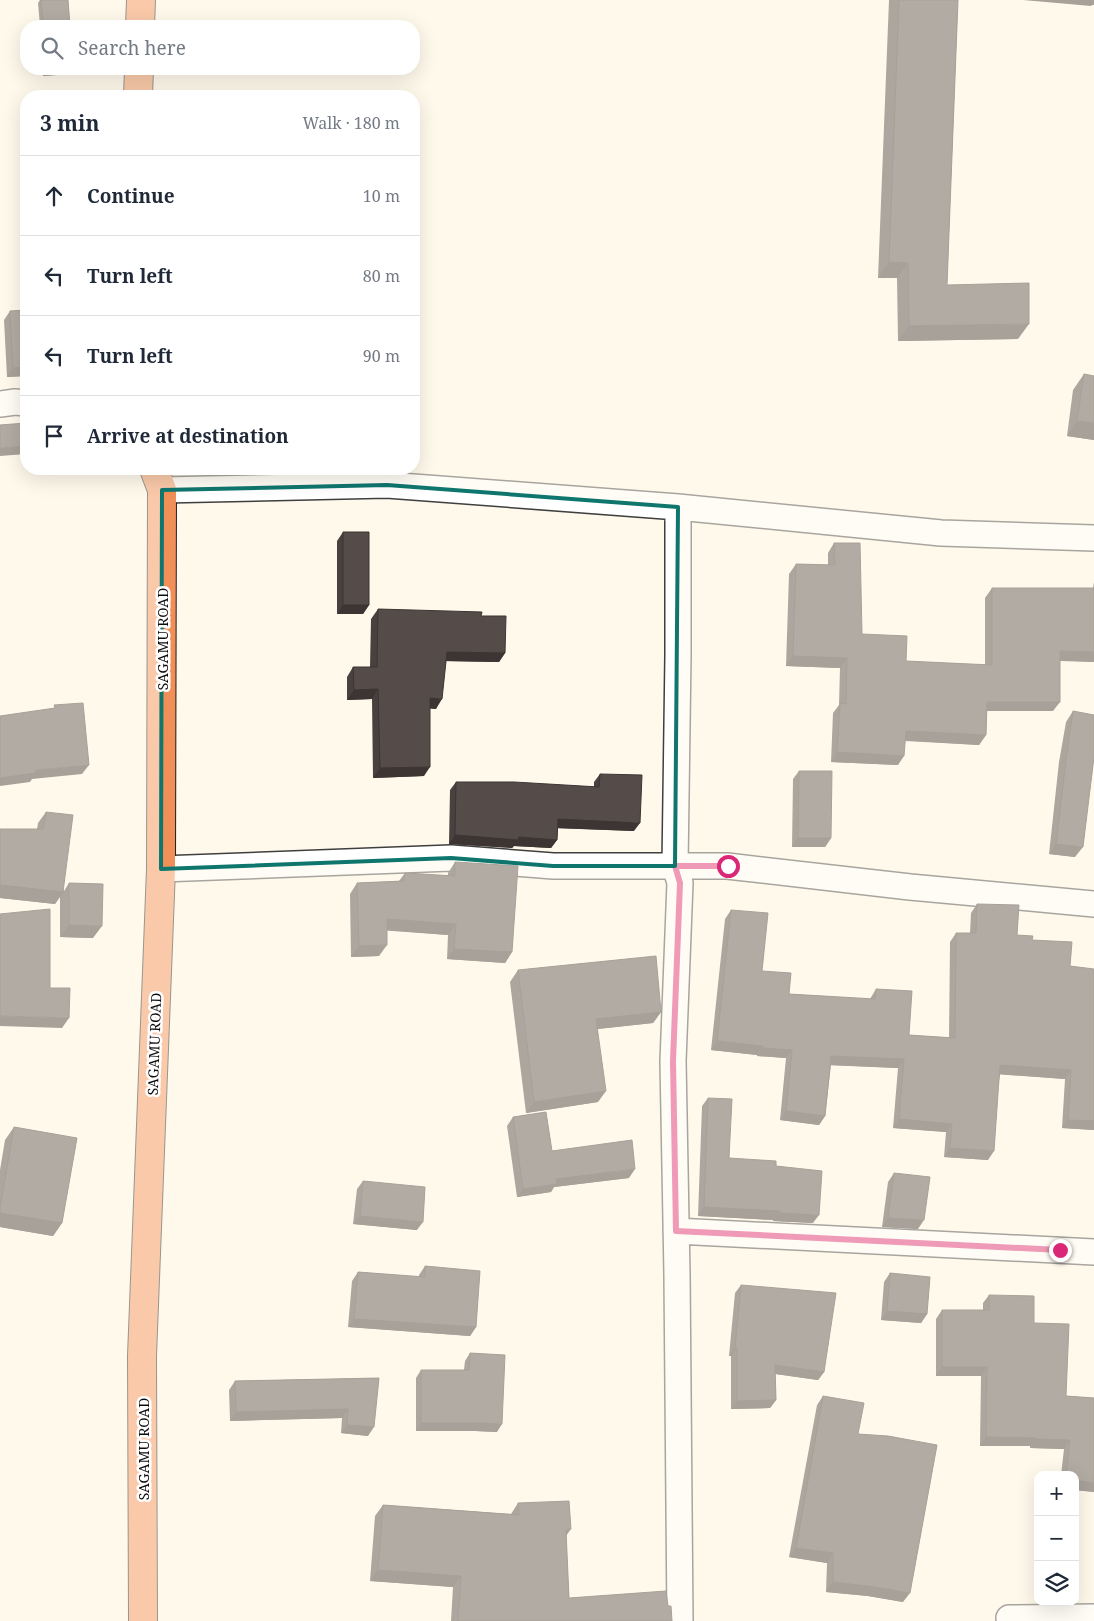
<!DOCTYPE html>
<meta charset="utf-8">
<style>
:root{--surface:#fff;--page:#f2f2f3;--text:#1f2937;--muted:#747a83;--line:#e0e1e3}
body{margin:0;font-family:"Noto Serif",serif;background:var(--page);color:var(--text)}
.controls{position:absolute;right:15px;bottom:15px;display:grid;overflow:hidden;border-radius:10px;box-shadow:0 5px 20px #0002}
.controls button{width:45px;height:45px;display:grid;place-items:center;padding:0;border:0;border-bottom:1px solid var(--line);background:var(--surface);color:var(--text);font:25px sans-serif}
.stop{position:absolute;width:15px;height:15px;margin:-11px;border:4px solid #db2777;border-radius:50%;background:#fff}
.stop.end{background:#db2777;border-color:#fff;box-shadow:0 1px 5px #0008}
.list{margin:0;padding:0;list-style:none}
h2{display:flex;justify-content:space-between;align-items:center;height:65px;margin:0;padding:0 20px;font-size:21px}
h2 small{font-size:16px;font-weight:400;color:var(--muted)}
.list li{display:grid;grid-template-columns:32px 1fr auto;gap:15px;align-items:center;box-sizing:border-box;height:80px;padding:0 20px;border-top:1px solid var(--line)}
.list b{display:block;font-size:19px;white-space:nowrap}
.list em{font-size:16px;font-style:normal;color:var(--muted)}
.icon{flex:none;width:28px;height:28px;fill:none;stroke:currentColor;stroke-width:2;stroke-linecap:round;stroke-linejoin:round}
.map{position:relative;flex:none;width:1094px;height:1621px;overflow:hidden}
.search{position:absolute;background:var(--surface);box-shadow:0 5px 20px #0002;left:20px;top:20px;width:400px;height:55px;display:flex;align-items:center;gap:12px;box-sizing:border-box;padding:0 18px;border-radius:20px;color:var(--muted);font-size:19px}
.panel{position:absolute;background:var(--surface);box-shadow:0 5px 20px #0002;left:20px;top:90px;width:400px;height:385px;border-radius:20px}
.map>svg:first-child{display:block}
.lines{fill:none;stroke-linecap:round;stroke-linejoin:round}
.street-casing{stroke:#3f3f3f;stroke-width:28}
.highway-casing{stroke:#1d1d1d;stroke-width:30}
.street{stroke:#fff;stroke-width:25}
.highway{stroke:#f18f58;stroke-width:28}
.wall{fill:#49413f}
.shaded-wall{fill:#3c3533}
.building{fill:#554c49;stroke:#3c3533}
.route{stroke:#db2777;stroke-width:6}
.marked{fill:none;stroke:#0f766e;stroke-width:4;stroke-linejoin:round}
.labels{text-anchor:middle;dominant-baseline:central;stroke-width:5;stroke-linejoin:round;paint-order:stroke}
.street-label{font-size:14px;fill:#0c0c0c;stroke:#fff}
</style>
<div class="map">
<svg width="1094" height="1621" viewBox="0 0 1094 1621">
<rect width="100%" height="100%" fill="#fff9ec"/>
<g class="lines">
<g class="street-casing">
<path id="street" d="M0,404L15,402L26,403
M162,490L387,485L678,507L941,533L1094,538
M678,507V655L675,866L680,883L673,1061L677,1275L680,1621
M161,869L451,858L553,866H727L910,887L1094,904
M676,1231L1094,1252
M1009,1618L1094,1617"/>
</g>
<g class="highway-casing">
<path id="highway" d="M140,26L141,0
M138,96L139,69
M143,1621L142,1356L161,869L162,490L154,469"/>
</g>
<use href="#street" class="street"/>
<use href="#highway" class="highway"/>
</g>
<path class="wall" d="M40,0H68L70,26H40L38,3Z
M889,0H958L947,285L1018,339L898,341L897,278H878Z
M43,69H73L70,74L43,76Z
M10,311L26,376L7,377L4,320Z
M1084,374L1094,440L1067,436L1073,390Z
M343,532L369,605L363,614H337V541Z
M834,543L862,634L906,661L985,665V598L992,588H1093L1094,582V662L1060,661L1053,711H987L986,735L979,745L905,741L898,765L831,762L833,713L839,705L840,668L786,666L789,574L796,564L828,565V553Z
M378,609L481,616L505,653L499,662L446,661L436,709L430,708L424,776L373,778L372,699L347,700V677L353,667H370L371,619Z
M1073,711L1093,766L1075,857L1049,854L1059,762L1066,722Z
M799,771L831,838L825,847H792L793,779Z
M600,774L634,831L558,828L557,840L551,848L514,846L512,848L449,844L450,790L456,782L594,787V782Z
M46,812L64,891L69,883L93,938L60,937V897L55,904L0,898V829H37L38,823Z
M455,862L512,952L505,963L447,959L448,935L387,930L379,956L351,957L350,894L357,883L399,881L405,873L448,876V873Z
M977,904L1017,935L1032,940L1070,966L1094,1130L1062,1128L1065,1079L1000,1074L988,1160L944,1157L946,1132L893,1128L898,1068L831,1065L825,1116L819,1125L780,1120L786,1058L757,1056V1055L711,1050L725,919L731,910L762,971L789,994L870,999L876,989L909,1035L949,1038L950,942L956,933H970L971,913Z
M518,970L661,1012L653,1023L598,1029V1102L526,1113L510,982Z
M708,1098L729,1158L776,1166L813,1223L773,1221V1220L698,1216L702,1106Z
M513,1117L552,1151L629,1178L554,1187L551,1192L517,1197L507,1126Z
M14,1127L62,1223L53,1236L0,1227V1170L5,1140Z
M894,1173L918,1229L882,1227L888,1182Z
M363,1181L417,1230L353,1224L357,1189Z
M425,1266L476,1327L470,1336L348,1327L352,1281L358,1272L419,1277V1275Z
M890,1273L927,1314L921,1323L881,1320L884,1282Z
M741,1285L824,1372L818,1380L775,1374L776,1400L770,1408L731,1409V1356H729L735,1293Z
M989,1295L1034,1323L1066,1396L1094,1398V1492L1075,1490V1475H1061L1064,1449L1030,1448V1446H980L981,1376H936V1319L942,1310H983V1303Z
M470,1353L497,1432L475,1431H416V1378L421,1370H464L465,1361Z
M379,1378L368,1436L341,1433L342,1418L230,1421L229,1390L235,1381Z
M823,1396L858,1434L903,1602L868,1596L826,1592L827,1563L789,1557L817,1405Z
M518,1503L566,1535L569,1598L668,1606L672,1621H451L453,1587L370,1581L375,1516L383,1505L511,1514Z"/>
<path class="shaded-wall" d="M1023,0H1094V5H1092L1091,6Z
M73,70L70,74L43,76L46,72Z
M889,262L908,263L897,278H878Z
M1029,324L1018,339L898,341L909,326Z
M26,367V376L7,377L13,368Z
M1077,421L1094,423V440L1067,436Z
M26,446V454L0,456V448Z
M343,605H369L363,614H337Z
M1060,651L1094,652V662L1054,660Z
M447,652L505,653L499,662L441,661Z
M793,656L847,658L840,668L786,666Z
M378,689L372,699L347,700L354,690Z
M430,698L442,699L436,709L423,708Z
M987,702H1060L1053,711H981Z
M906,731L986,735L979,745L899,740Z
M837,752L904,756L898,765L831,762Z
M89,765L82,774L32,779L30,782L0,786V778L36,770Z
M430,767L424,776L373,778L380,768Z
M558,819L640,823L634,831L552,828Z
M455,835L519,837L557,840L551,848L514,846L512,848L449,844Z
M798,838H831L825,847H792Z
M1056,844L1083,847L1075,857L1049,854Z
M0,885L63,892L55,904L0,898Z
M387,919L456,924L448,935L379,930Z
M69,925L102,926L93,938L60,937Z
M387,945L379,956L351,957L359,946Z
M454,949L512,952L505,963L447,959Z
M661,1012L653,1023L588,1030L596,1019Z
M0,1016L69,1018L62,1028L0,1026Z
M717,1041L763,1046L757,1055L711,1050Z
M763,1048L792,1050L786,1058L757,1056Z
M831,1056L904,1059L898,1068L825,1065Z
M1000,1065L1071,1070L1065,1079L994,1074Z
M606,1091L598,1102L526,1113L534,1102Z
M786,1111L825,1116L819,1125L780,1120Z
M899,1119L952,1124L946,1132L893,1128Z
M1068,1120L1094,1121V1130L1062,1128Z
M950,1148L994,1151L988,1160L944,1157Z
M635,1169L629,1178L554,1187L551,1192L517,1197L523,1189L556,1179Z
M704,1207L779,1211L773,1220L698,1216Z
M0,1213L62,1223L53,1236L0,1227Z
M779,1213L819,1215L813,1223L773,1221Z
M360,1216L423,1222L417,1230L353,1224Z
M888,1218L924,1220L918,1229L882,1227Z
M887,1311L927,1314L921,1323L881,1320Z
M354,1319L476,1327L470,1336L348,1327Z
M735,1348H737L731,1356H729Z
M775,1365L824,1372L818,1380L769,1373Z
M942,1367H987L981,1376H936Z
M776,1400L770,1408L731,1409L737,1401Z
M348,1409L342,1418L230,1421L236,1412Z
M421,1423H480L502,1424L497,1432L475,1431H416Z
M347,1425L374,1427L368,1436L341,1433Z
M986,1437L1036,1438L1030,1446H980Z
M1036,1439L1070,1440L1064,1449L1030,1448Z
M1075,1480L1094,1483V1492L1075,1490Z
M571,1529L563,1540L566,1530Z
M796,1548L833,1553L827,1563L789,1557Z
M378,1570L461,1576L453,1587L370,1581Z
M833,1582L875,1587L910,1593L903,1602L868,1596L826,1592Z"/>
<path class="building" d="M41,0H68L70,26H43Z
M899,0H958L947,285L1029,283V324L909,326L908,263L889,262Z
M46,69H73V70L46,72Z
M26,310V367L13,368L10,311Z
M1084,374L1094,376V423L1077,421Z
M26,423V446L0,448V425Z
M343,532H369V605H343Z
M834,543H860L862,634L907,636L906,661L992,665V588H1094V652L1060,651V702H987L986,735L906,731L904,756L837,752L840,703L846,704L847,658L793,656L796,564L835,565Z
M378,609L482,612L481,616H506L505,653L447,652L442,699L430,698V767L380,768L378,689L354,690L353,667H377Z
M83,703L89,765L36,770V773L0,778V716L55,708L54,705Z
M1073,711L1094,715V757L1083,847L1056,844L1067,752Z
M799,771H832L831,838H798Z
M600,774L642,775L640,823L558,819L557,840L519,837L518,840L455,835L456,782H514L599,787Z
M46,812L73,815L63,892L0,885V829H43Z
M455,862L518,866L512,952L454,949L456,924L387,919V945L359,946L357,883L404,881L405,873L455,876Z
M69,883L103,884L102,926L69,925Z
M977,904L1019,905L1017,935L1033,936L1032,940L1072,942L1070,966L1094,969V1121L1068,1120L1071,1070L1000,1065L994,1151L950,1148L952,1124L899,1119L904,1059L831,1056L825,1116L786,1111L792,1050L763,1048V1046L717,1041L731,910L768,913L762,971L791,973L789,994L875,999L876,989L912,991L909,1035L955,1038L956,933H976Z
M50,909V988H70L69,1018L0,1016V914Z
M656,956L661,1012L596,1019L606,1091L534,1102L518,970Z
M708,1098L732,1099L729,1158L776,1161V1166L822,1171L819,1215L779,1213V1211L704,1207Z
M546,1112L552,1151L632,1140L635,1169L556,1179L557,1184L523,1189L513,1117Z
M14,1127L77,1138L62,1223L0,1213V1208Z
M894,1173L930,1177L924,1220L888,1218Z
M363,1181L425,1187L423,1222L360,1216Z
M425,1266L480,1271L476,1327L354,1319L358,1272L425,1277Z
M890,1273L930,1277L927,1314L887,1311Z
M741,1285L836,1293L824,1372L775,1365L776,1400L737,1401V1348H735Z
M989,1295L1034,1296V1323L1069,1324L1066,1396L1094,1398V1483L1075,1480V1475H1066L1070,1440L1036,1439V1438L986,1437L987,1367H942V1310H989Z
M470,1353L505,1355L502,1424L480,1423H421V1370H469Z
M379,1378L374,1427L347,1425L348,1409L236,1412L235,1381Z
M823,1396L864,1403L858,1434L888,1436L937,1445L910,1593L875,1587L833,1582V1553L796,1548Z
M569,1501L571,1529L566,1530L569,1598L666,1591L668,1606H671L672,1621H458L461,1576L378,1570L383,1505L519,1515L518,1503Z"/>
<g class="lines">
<path class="route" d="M728,866H675L680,883L673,1061L676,1231L1060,1250"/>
</g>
<path d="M0 0H1094V1621H0ZM387,485L678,507L675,866H553L451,858L161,869L162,490Z" fill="#fff9ec" fill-opacity=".55" fill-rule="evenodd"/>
<path class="marked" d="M387,485L678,507L675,866H553L451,858L161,869L162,490Z"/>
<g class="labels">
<g class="street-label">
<text transform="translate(162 639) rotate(-90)">SAGAMU ROAD</text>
<text transform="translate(154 1044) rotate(-88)">SAGAMU ROAD</text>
<text transform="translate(143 1449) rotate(-90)">SAGAMU ROAD</text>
</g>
</g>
</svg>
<div class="controls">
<button>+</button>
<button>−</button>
<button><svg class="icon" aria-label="layers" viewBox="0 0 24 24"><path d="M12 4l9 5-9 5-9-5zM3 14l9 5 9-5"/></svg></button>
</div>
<div class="stop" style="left:728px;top:866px"></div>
<div class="stop end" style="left:1060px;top:1250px"></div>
<div class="search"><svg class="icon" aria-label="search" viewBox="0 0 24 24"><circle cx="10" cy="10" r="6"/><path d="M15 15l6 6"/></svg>Search here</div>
<section class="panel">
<h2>3 min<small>Walk · 180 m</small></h2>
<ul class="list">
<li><svg class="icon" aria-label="ahead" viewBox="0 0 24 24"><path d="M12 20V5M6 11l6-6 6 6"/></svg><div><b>Continue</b></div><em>10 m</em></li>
<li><svg class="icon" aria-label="left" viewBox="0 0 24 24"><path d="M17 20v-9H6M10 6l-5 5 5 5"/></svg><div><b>Turn left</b></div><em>80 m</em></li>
<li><svg class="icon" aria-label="left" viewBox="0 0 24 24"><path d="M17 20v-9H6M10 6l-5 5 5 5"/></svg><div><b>Turn left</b></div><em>90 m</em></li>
<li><svg class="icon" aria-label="arrive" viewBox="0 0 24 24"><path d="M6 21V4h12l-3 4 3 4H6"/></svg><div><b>Arrive at destination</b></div></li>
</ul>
</section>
</div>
